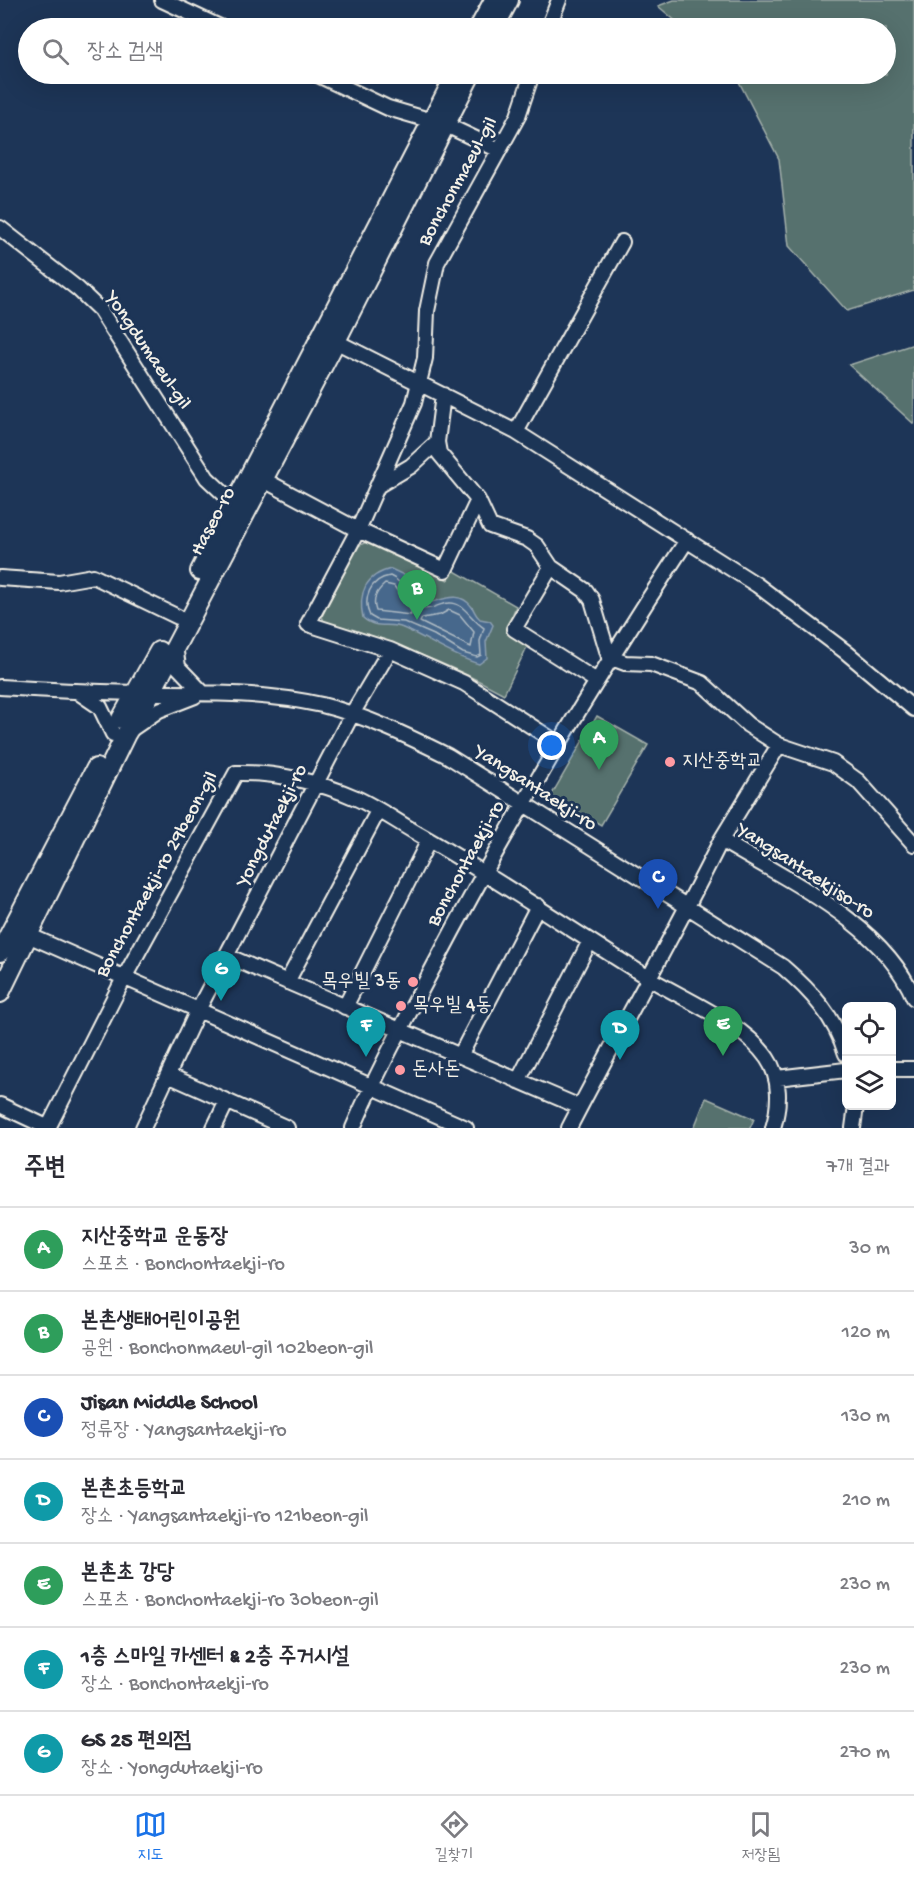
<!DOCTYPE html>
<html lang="ko">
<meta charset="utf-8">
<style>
:root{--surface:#fff;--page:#f7f7f7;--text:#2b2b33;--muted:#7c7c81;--line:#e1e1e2;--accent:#1a73e8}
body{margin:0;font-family:"Gochi Hand","Poor Story",sans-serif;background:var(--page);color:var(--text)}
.controls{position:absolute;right:18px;bottom:18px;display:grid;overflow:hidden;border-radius:9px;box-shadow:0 6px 24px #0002}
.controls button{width:54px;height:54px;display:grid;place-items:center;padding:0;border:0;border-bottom:2px solid var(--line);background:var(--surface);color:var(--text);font:30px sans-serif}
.you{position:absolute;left:552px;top:746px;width:21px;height:21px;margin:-15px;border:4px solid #fff;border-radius:50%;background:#1a73e8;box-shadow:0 0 0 9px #1a73e833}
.badge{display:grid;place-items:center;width:39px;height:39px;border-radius:50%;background:var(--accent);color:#fff;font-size:20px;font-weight:700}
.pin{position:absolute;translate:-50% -50px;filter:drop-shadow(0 2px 3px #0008)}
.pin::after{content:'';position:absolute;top:32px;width:21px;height:18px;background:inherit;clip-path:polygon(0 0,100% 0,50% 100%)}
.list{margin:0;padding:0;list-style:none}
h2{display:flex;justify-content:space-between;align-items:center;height:78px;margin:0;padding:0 24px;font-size:26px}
h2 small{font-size:20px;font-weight:400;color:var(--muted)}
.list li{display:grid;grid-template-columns:39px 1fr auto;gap:18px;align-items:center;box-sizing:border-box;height:84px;padding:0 24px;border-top:2px solid var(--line)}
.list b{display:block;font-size:22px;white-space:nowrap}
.list p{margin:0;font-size:20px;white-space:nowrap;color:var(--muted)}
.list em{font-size:20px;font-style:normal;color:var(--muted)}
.icon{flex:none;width:33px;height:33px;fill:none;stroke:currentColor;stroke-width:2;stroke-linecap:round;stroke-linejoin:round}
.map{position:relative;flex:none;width:914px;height:1128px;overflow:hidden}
.search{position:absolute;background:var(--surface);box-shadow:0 6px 24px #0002;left:18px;right:18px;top:18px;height:66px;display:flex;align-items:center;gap:15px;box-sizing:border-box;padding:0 21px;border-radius:33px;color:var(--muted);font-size:22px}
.sheet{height:666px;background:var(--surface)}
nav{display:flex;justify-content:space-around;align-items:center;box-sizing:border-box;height:84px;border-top:2px solid var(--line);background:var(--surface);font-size:16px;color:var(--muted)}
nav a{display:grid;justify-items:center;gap:3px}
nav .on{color:var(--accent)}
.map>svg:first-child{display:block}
.green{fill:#56716e;stroke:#a5b1ab;stroke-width:1.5}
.water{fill:#46688c;stroke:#8c9fb1;stroke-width:1.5}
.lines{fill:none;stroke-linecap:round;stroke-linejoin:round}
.shore{stroke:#aebac3;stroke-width:1.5}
.minor-casing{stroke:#f4f1e8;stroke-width:18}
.major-casing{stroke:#f4f1e8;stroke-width:22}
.minor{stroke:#1d3557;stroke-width:14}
.major{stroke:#1d3557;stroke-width:18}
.poi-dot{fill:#ff9aa2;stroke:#1d3557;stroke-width:2}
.labels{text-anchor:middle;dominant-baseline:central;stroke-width:6;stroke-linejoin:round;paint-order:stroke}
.street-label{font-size:20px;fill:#f4f1e8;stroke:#1d3557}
.poi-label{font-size:20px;fill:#f4f1e8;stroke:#1d3557;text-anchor:start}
</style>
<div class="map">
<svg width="914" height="1128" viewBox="0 0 914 1128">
<rect width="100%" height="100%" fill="#1d3557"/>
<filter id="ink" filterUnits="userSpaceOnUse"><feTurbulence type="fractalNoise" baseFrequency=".0167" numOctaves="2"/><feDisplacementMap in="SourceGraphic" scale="12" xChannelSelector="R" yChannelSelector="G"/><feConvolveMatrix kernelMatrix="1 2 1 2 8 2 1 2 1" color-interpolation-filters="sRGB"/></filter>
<g filter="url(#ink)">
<path class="green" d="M674,0H914V290L847,311L789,246L779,159L735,74H886V28H684L658,6Z
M914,344V424L849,365Z
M366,542L448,580L453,570L516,606L507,629L528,645L504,694C446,662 388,640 325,625L322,616L358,546Z
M597,716L648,745L601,825L551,796Z
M706,1098L754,1119L750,1128H694Z"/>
<path class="water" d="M391,569L404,575L423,604C440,602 458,588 472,607C475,612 475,615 480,619L490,621L493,625L486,642L487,658L479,664C451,656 429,639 403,628C389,622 376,630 363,618C358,594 365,575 391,569Z"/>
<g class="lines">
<path class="shore" d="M390,576C405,582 409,599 421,609C432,610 440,603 449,603C464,602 471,620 484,628L480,641L481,655L477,657L463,653L434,635L404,622L377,620L370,616C362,599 370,579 390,576Z
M385,584L394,586L411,611V615L376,611C372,599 376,592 385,584Z
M449,610L460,615L474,632L471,647L420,622L422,618L440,615Z"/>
<g class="minor-casing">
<path id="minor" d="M162,0L222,28
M548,28L559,0
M316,74L388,108L446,125L499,150
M532,74L518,116L437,263L427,311L425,358L414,403L358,530L308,624L390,650L464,683L559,744
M0,228L78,289L100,310L207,478L240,509
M622,242L516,432L757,585L846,652L914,709
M327,337L516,432
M443,395L437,442L439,453L478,500L490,526L527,539L537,546L551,567L586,591L592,600L609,657
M262,479L358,530L445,570L478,500
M379,485L411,466L437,442
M551,567L514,629L595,680
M0,578L59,582L93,576L178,617
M175,645L178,667L203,693
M609,657L625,663L651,664L702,683L748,725L779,745L833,763L858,781L914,844
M0,687C45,690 91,692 136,693C199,693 260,691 322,705C366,716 408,736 448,756L783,967C812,992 835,1017 846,1054
M78,692L100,707L113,734
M130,730L159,710L195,696
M721,840L779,745
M21,932L466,1128
M227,956L580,1107
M287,982L378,811
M345,1007L429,840
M460,1056L538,906
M892,1069H914
M168,1075L287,1128
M777,1078L846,1070
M518,1081L590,941
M0,1105L49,1128
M48,1128L124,978L236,773C275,772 320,782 356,798C376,807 396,821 415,832C495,877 569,929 647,977C683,999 743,1023 767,1058C781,1078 780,1105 773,1128
M143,1128L198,1010L352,714L390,650
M214,1128L227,1101
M353,1128C377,1072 406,1019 434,966C511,819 596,678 687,540
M569,1128C619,1031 673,937 721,840C786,880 883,923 914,998
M853,1128L856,1106"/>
</g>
<g class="major-casing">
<path id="major" d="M479,28L494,0
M494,28L509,0
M200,571L456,74
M121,719L159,651
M0,952L96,768
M0,993L126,734L151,693L336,341L471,74"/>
</g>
<use href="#minor" class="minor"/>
<use href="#major" class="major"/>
</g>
</g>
<g class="poi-dot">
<circle cx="670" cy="762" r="6"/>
<circle cx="413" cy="982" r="6"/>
<circle cx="401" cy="1006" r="6"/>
<circle cx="400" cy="1070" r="6"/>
</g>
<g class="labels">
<g class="street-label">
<text transform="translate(459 182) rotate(-61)">Bonchonmaeul-gil</text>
<text transform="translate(147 351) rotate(56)">Yongdumaeul-gil</text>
<text transform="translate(214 522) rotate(-62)">Haseo-ro</text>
<text transform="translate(535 789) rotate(33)">Yangsantaekji-ro</text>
<text transform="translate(273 826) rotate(-63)">Yongdutaekji-ro</text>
<text transform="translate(467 864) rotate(-61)">Bonchontaekji-ro</text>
<text transform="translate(805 872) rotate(33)">Yangsantaekjiso-ro</text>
<text transform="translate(158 875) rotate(-61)">Bonchontaekji-ro 29beon-gil</text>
</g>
<g class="poi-label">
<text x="682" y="762">지산중학교</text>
<text x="401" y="982" text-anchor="end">목우빌 3동</text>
<text x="413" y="1006">목우빌 4동</text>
<text x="412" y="1070">돈사돈</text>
</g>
</g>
</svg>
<div class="controls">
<button><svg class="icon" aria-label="locate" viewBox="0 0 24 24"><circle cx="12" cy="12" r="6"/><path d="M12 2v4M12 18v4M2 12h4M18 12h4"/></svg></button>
<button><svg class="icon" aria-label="layers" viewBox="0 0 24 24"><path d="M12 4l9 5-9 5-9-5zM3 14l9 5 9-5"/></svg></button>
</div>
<div class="you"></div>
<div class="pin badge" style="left:599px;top:770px;background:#2e9e5b">A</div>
<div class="pin badge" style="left:417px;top:620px;background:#2e9e5b">B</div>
<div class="pin badge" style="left:658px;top:909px;background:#1a4fb4">C</div>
<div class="pin badge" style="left:620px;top:1060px;background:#0f9aa8">D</div>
<div class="pin badge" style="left:723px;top:1056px;background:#2e9e5b">E</div>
<div class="pin badge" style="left:366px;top:1057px;background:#0f9aa8">F</div>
<div class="pin badge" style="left:221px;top:1001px;background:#0f9aa8">G</div>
<div class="search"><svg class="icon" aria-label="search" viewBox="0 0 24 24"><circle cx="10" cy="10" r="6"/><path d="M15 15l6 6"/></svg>장소 검색</div>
</div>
<section class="sheet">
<h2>주변<small>7개 결과</small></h2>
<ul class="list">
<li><span class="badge" style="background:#2e9e5b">A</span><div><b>지산중학교 운동장</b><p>스포츠 · Bonchontaekji-ro</p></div><em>30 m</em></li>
<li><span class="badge" style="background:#2e9e5b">B</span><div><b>본촌생태어린이공원</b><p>공원 · Bonchonmaeul-gil 102beon-gil</p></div><em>120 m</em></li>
<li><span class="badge" style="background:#1a4fb4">C</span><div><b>Jisan Middle School</b><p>정류장 · Yangsantaekji-ro</p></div><em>130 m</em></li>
<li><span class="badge" style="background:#0f9aa8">D</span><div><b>본촌초등학교</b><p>장소 · Yangsantaekji-ro 121beon-gil</p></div><em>210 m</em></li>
<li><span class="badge" style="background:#2e9e5b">E</span><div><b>본촌초 강당</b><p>스포츠 · Bonchontaekji-ro 30beon-gil</p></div><em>230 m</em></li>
<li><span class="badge" style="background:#0f9aa8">F</span><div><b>1층 스마일 카센터 &amp; 2층 주거시설</b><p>장소 · Bonchontaekji-ro</p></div><em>230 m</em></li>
<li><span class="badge" style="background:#0f9aa8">G</span><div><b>GS 25 편의점</b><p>장소 · Yongdutaekji-ro</p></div><em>270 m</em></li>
</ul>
</section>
<nav>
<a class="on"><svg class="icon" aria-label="map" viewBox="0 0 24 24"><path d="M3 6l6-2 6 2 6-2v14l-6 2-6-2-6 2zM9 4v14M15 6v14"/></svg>지도</a>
<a><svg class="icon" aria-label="directions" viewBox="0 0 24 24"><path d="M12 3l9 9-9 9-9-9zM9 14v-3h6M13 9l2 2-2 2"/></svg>길찾기</a>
<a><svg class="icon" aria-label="saved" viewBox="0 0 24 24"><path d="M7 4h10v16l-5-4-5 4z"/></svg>저장됨</a>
</nav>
